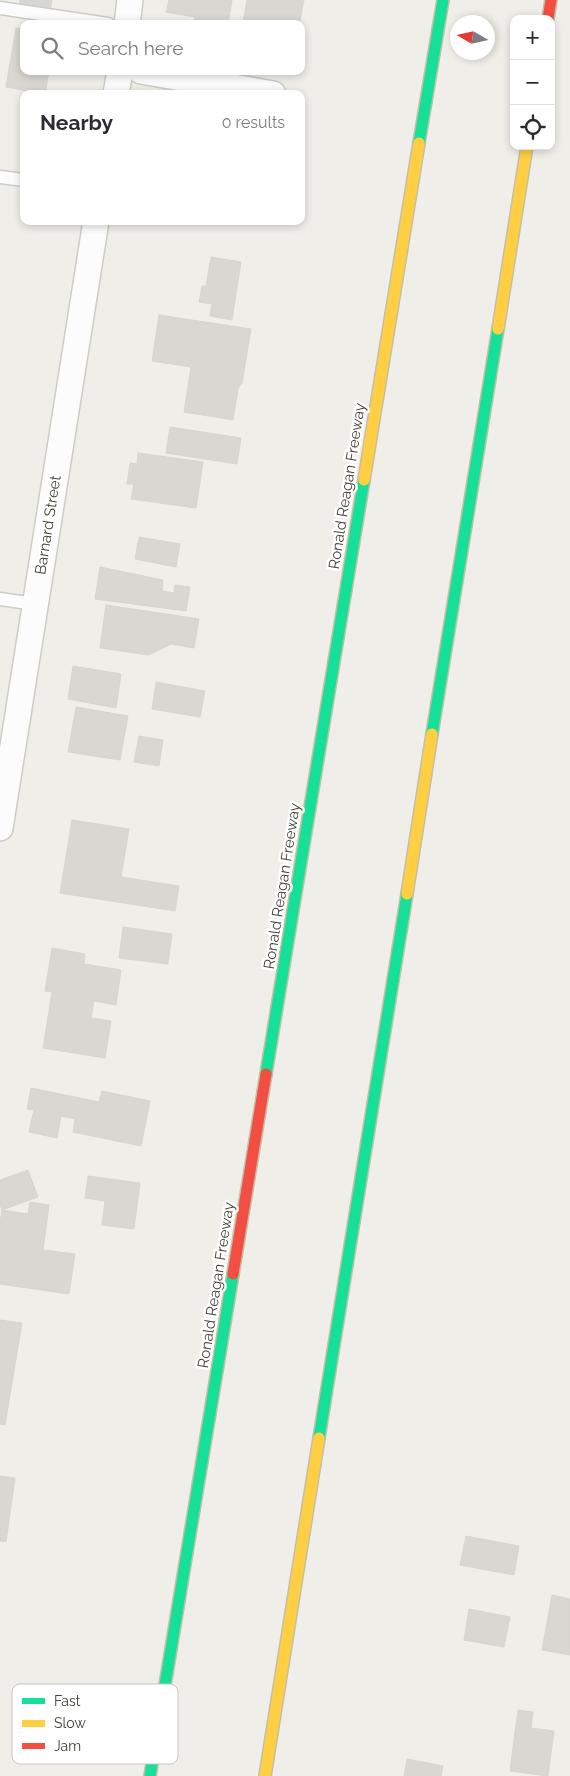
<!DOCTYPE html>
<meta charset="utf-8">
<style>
:root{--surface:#fff;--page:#f7f7f7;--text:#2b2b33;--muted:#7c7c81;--line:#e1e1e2}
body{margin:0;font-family:Raleway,sans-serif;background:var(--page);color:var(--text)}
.controls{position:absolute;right:15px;top:15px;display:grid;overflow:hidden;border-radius:10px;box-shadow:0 2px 8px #0003}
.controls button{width:45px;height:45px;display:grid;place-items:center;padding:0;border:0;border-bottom:1px solid var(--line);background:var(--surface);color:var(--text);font:25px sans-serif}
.compass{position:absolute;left:450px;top:15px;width:45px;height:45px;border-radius:50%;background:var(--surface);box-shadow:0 2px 8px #0003;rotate:279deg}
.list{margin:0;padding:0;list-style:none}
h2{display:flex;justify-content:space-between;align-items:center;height:65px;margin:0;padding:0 20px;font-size:21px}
h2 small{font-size:16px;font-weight:400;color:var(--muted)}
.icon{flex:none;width:28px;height:28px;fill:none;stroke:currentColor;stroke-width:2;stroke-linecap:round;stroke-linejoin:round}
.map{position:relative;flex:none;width:570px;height:1776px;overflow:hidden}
.search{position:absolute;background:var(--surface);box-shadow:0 2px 8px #0003;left:20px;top:20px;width:285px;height:55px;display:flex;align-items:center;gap:12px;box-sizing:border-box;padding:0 18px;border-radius:10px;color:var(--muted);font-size:19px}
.panel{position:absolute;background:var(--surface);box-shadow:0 2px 8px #0003;left:20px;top:90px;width:285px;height:135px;border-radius:10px}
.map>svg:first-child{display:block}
.building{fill:#d8d7d1;stroke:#d7d5cf}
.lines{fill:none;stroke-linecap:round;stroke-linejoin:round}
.lane-casing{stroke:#cdccc6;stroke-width:15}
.street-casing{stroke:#cdccc6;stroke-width:28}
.fast-casing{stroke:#c5bfa6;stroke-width:14}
.slow-casing{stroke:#c5bfa6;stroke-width:14}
.jam-casing{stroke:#c5bfa6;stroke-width:14}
.lane{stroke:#fdfcfc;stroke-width:12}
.street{stroke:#fdfcfc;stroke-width:25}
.fast{stroke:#16e098;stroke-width:11}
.slow{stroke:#ffcf43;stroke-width:11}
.jam{stroke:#f24e42;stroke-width:11}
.labels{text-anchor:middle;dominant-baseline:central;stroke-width:5;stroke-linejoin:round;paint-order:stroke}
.street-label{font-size:15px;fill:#444136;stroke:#fff}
.key{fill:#fff;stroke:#c7c6c3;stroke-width:1}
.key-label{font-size:14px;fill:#444136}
</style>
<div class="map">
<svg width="570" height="1776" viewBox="0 0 570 1776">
<rect width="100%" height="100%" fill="#efeee9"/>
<path class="building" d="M20,0H52L50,11L19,6Z
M169,0H232L228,24H193L195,17L166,12Z
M247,0H304L300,21L297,20V24L243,23Z
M16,28L24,29V71H49L45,94L6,87Z
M211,257L241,262L232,320L210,316L212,304L199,302L202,286H206Z
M159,315L251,329L242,383L238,389L233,420L184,412L191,367L152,361Z
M170,427L241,438L237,464L166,453Z
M138,453L203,462L196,508L131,499L134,484H127L130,463L137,464Z
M139,537L180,544L176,567L135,559Z
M100,567L163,580L162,591L174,593L175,585L190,587L186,611L95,599Z
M106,605L199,619L194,648L171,644L149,655L100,648Z
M73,666L121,674L116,708L68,699Z
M156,682L205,691L200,717L152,709Z
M76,707L128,716L120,760L68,752Z
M139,736L163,740L159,766L134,762Z
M72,820L129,829L121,877L179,886L175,911L60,893Z
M123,927L172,934L168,964L119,958Z
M52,948L85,954L84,964L121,970L116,1005L94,1001L91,1018L111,1021L105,1058L43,1048L52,992L45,991Z
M31,1088L99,1102L102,1091L150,1101L141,1146L73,1132L75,1119L61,1116L57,1138L29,1132L34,1110L27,1109Z
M28,1170L38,1197L2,1210L0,1204V1180Z
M88,1176L140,1183L134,1229L102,1225L105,1201L85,1198Z
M30,1202L49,1205L43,1250L75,1254L69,1294L0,1284V1223L2,1210L28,1214Z
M0,1320L22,1323L5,1425L0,1424Z
M0,1476L15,1478L6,1542L0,1541Z
M466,1536L519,1546L514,1575L460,1565Z
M552,1595L570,1599V1655L542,1650Z
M469,1609L510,1617L504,1647L464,1640Z
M518,1710L533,1712L531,1728L554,1731L548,1776L510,1771Z
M407,1759L443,1766L441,1776H404Z"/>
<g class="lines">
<g class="lane-casing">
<path id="lane" d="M0,8L108,24
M0,177L24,180
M0,599L35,604"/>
</g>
<g class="street-casing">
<path id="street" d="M127,24L130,0
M141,71L273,94
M116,94L120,71
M0,828L96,221"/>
</g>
<g class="fast-casing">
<path id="fast" d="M419,143L443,0
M432,734L498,329
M266,1074L364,480
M319,1438L407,894
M150,1776L233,1274"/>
</g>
<g class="slow-casing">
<path id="slow" d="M498,329L527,146
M364,480L419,143
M407,894L432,734
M265,1776L319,1438"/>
</g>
<g class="jam-casing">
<path id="jam" d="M548,19L551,0
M233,1274L266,1074"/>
</g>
<use href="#lane" class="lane"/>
<use href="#street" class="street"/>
<use href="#fast" class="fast"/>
<use href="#slow" class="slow"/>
<use href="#jam" class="jam"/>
</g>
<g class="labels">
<g class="street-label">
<text transform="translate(347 486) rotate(-81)">Ronald Reagan Freeway</text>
<text transform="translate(48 525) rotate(-81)">Barnard Street</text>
<text transform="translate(282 886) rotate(-81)">Ronald Reagan Freeway</text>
<text transform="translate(216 1285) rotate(-81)">Ronald Reagan Freeway</text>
</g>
</g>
<rect x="12" y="1684" width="166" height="80" rx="8" class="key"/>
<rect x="22" y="1698" width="23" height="6" fill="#16e098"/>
<rect x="22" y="1720" width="23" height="7" fill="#ffcf43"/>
<rect x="22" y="1743" width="23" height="6" fill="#f24e42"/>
<g class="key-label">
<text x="54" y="1706">Fast</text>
<text x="54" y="1728">Slow</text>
<text x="54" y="1751">Jam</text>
</g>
</svg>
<div class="controls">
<button>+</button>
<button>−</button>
<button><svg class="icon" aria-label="locate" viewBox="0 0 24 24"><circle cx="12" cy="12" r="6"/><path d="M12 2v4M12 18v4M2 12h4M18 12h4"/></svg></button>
</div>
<svg class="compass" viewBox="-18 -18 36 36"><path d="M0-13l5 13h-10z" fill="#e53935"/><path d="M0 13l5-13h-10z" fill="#7c7c81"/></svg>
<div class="search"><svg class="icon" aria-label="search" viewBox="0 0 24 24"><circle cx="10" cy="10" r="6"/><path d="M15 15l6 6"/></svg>Search here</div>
<section class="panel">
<h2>Nearby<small>0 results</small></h2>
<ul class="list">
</ul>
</section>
</div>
